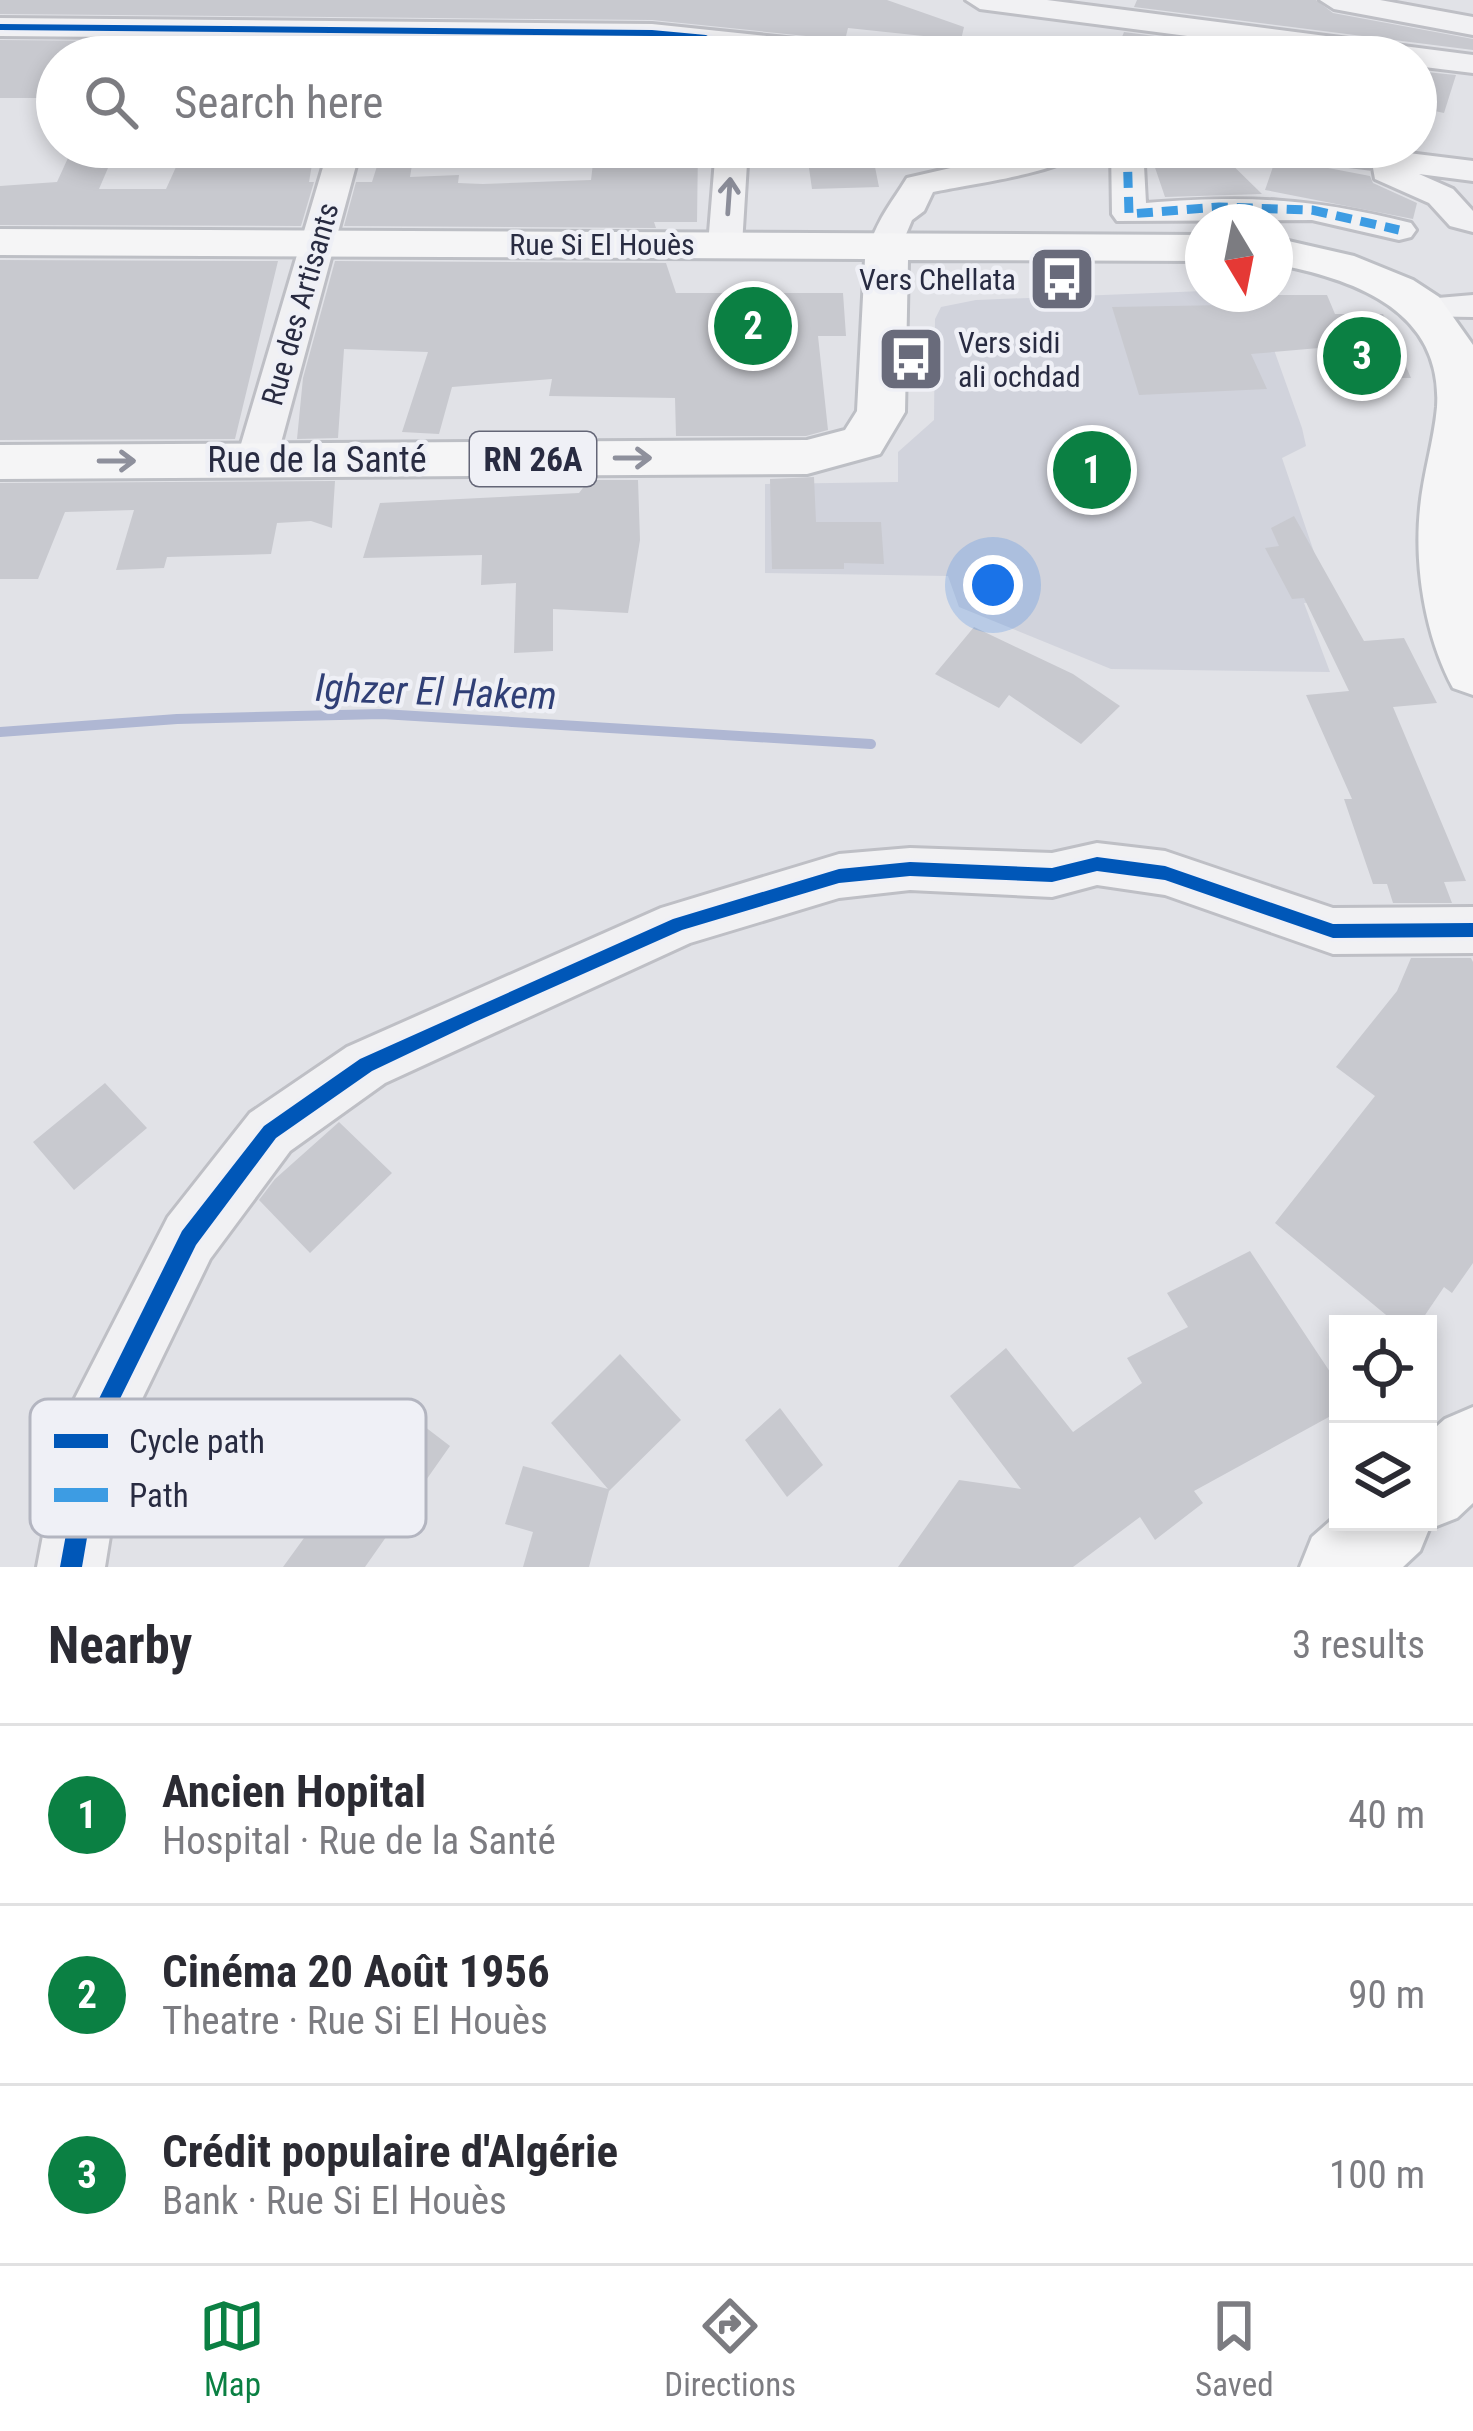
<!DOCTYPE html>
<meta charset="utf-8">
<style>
:root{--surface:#fff;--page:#f2f2f3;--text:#2b2b33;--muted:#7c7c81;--line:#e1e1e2;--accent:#0b8043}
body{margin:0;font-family:"Roboto Condensed",sans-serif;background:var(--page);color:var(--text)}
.controls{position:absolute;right:36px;bottom:36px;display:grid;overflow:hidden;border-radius:0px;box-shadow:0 6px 18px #0003}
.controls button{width:108px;height:108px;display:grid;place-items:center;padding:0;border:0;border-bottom:3px solid var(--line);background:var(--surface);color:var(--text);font:60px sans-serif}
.compass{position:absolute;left:1185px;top:204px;width:108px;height:108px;border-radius:50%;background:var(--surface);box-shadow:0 6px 18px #0003;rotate:170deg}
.you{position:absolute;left:993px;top:585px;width:42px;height:42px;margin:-30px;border:9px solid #fff;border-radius:50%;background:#1a73e8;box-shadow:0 0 0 18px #1a73e833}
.badge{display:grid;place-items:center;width:78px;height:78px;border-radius:50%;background:var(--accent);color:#fff;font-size:39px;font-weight:700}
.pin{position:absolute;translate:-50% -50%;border:6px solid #fff;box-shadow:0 3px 12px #0006}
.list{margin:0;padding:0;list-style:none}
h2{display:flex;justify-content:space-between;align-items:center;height:156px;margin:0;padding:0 48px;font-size:51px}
h2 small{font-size:39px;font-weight:400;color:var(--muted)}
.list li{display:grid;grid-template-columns:78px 1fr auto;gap:36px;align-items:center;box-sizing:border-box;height:180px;padding:0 48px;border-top:3px solid var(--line)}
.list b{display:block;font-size:45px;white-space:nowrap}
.list p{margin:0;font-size:39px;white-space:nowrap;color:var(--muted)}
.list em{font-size:39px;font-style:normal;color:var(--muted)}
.icon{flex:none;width:66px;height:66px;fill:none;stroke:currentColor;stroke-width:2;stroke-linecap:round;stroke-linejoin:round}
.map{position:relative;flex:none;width:1473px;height:1567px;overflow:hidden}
.search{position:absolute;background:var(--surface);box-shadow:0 6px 18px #0003;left:36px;right:36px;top:36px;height:132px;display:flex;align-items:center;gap:30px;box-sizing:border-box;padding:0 42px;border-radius:66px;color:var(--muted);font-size:45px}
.sheet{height:696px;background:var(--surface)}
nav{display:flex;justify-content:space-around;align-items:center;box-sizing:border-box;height:168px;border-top:3px solid var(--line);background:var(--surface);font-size:33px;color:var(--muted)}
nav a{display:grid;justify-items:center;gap:6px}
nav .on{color:var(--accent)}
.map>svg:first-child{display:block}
.built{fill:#d1d3dc}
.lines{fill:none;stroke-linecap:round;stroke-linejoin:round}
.stream{stroke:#afb7d3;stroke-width:10}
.building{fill:#c8c9cf}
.minor-casing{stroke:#bebfc5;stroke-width:6}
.major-casing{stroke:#bdbfc5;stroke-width:6}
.minor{fill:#f1f1f3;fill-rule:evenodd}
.major{fill:#f5f5f6;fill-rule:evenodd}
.quiet{stroke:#3d9ce3;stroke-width:9;stroke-dasharray:16 9;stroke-linecap:butt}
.cycleway-casing{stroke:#eff0f6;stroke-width:7}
.cycleway{fill:#0057b8;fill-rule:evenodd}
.oneway{stroke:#8c8e9a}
.oneway2{stroke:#8e909c}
.labels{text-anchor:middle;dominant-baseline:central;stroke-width:9;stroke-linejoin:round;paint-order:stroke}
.far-street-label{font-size:30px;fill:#282b41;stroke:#eff0f6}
.far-poi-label{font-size:30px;fill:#282b41;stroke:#eff0f6;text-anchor:end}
.shield{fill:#eff0f6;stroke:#646677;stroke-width:3}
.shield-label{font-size:33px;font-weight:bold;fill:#282b41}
.street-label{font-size:36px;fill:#282b41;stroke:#eff0f6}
.water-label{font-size:39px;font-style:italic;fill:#303f76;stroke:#eff0f6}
.key{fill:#eff0f6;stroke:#b3b5c0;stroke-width:3}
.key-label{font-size:33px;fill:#282b41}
</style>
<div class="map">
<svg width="1473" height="1567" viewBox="0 0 1473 1567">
<rect width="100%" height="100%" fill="#e1e2e7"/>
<path class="built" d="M1203,291L1254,294L1302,428L1306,446L1282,458L1331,602L1304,603L1330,672L1111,669L959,607L948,576L765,573V484L898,482V452L934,420L935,319L941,307L976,300Z"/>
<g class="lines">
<path class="stream" d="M0,732L177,719L382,714L871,744"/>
</g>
<path class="building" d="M0,0H887L964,27L961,40L848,28L845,40L652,20L0,14Z
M1137,0H1316L1333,13L1473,39V50L1134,7Z
M1124,32L1315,57H1114Z
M0,40L652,46L698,51L697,57L57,53V70L41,98H0Z
M1416,71L1456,75L1444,113L1416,107Z
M73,147H117L99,189H166L176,167H236L241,147H315L309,182H314L301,226L0,225V186L57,182Z
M383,147H415L410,177L459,175L458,183L483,184L591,180L595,147H698L697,222H654L656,228L344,226L356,182H372Z
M806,147H871L879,187L812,189Z
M1148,147H1214L1262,194L1165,197Z
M1276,158L1370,176L1373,183L1417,203L1413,219L1265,190Z
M0,260L278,261L235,439L0,440Z
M335,261L666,263L676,293H843L846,336H818L828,430L806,436H676L675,398L549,396L552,379L452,387L439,434L402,432L428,352L344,349L338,438L297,439L303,378Z
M1226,295H1327L1335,314H1383L1411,378H1331L1319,348L1251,354L1267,389L1139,395L1112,307L1227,305Z
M814,477L816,522H881L884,564L844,563V569H772L770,479Z
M589,480H638L640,540L628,613L553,609V651L514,653L516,583L481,585L482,555L363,558L380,503L579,493Z
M335,481L332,528L311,521L277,523L271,554L167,557L164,568L116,570L134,510L65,512L38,579H0V483Z
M1294,516L1364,641L1404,638L1437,703L1393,707L1466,881L1444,882L1452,903H1393L1387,884H1373L1344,799H1352L1306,695L1349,691L1304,598L1292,599L1265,548L1279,546L1271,528Z
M974,627L1073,674L1120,706L1081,744L1009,695L999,708L935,674Z
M1411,958H1471L1473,962V1263L1452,1293L1444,1287L1419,1324H1397L1275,1223L1375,1096L1336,1067L1397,991Z
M105,1083L147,1128L74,1190L33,1142Z
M339,1122L392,1173L310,1253L259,1200L275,1179Z
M1250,1251L1338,1384V1412L1194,1491L1203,1503L1155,1540L1140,1517L1073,1567H898L959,1480L1021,1489L950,1396L1006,1348L1073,1432L1142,1383L1127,1358L1188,1327L1167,1293Z
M620,1354L681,1420L609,1491L589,1567H523L533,1532L505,1524L523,1466L608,1489L551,1423Z
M399,1407L450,1446L365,1567H283Z
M780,1408L823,1465L787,1497L745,1440Z"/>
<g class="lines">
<g class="minor-casing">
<path id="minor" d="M966,0H1047L1473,55V73L1416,66V57H1350L980,9Z
M1320,0H1380L1473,17V35L1334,9Z
M0,18L652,24L883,48L898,57H717L696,45L652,42L0,36Z
M329,147H361L276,461L270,471L256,475L242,471L236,461Z
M716,147H748L742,245L737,252H713L708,245Z
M1042,147H1087C1066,173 969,184 933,192L924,211L912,220L899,251H875L870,244C879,217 893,201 907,178Z
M1111,147H1143L1146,203C1247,195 1312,198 1411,223L1416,230L1411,237L1399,240L1312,220L1117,221L1112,214Z
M1267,147H1360L1473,161V181L1419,174L1453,189L1473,211V232L1450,226L1429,203L1375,179L1373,168L1283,157Z
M1473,295V317L1414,316L1409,308L1414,300Z
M1097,843L1165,851L1333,908L1473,907V953L1333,954L1165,895L1097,885L1052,897L910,890L839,898L690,943L385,1083L290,1151L210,1259L127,1430L105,1567H37L64,1425L73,1402L168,1217L250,1113L347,1047L661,908L839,854L910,848L1052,853Z"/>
</g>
<g class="major-casing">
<path id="major" d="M0,229L1203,235V261L908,260L905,412L880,454L807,474L0,479V445L807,440L845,430L857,411L865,259L0,255Z
M1275,238L1354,256L1413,280L1439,297L1473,345V695L1453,688C1425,636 1414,566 1420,508C1423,474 1434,441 1437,407C1443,310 1354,279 1275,264Z
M1473,1407V1503L1457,1518L1429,1529L1420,1551L1403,1567H1300L1312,1537L1338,1514V1522H1428V1434L1445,1419Z"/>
</g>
<use href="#minor" class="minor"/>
<use href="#major" class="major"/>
<path class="quiet" d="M1127,147L1129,214L1219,207L1312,210L1399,230"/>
<g class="cycleway-casing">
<path id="cycleway" d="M0,24L652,30L706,35L744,57H732L701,40L652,36L0,30Z
M1097,857L1165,866L1333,924L1473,923V937L1333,938L1165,880L1097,871L1052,882L910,876L839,883L682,930L475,1022L372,1071L276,1138L196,1245L106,1427L82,1567H60L86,1425L182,1231L264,1126L360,1059L673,919L839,869L910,862L1052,868Z"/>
</g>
<use href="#cycleway" class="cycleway"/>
</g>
<defs><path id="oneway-shaft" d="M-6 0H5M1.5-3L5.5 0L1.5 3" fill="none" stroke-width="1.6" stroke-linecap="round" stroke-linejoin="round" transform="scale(3)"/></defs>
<use class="oneway" href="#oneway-shaft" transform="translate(729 196) rotate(-86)"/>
<g class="oneway2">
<use href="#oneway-shaft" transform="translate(633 458)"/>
<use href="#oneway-shaft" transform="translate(117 461)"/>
</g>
<defs>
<g id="bus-square" transform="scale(3.45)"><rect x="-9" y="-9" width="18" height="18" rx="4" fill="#696b7b" stroke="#eff0f6"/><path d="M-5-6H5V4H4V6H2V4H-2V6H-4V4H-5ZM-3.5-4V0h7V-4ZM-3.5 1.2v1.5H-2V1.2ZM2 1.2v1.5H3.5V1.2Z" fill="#fff"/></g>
</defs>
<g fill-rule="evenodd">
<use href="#bus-square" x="1062" y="279"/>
<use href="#bus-square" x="911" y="359"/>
</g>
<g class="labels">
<g class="far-street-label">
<text x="602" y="244">Rue Si El Houès</text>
<text transform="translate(300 304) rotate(-74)">Rue des Artisants</text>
</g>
<g class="far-poi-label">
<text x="1016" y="279">Vers Chellata</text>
<text x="958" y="342" text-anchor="start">Vers sidi<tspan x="958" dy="34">ali ochdad</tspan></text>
</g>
<rect class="shield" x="470" y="432" width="126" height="54" rx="9"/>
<g class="shield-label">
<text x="533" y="459">RN 26A</text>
</g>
<g class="street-label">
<text x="317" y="460">Rue de la Santé</text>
</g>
<g class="water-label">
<text transform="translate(436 692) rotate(2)">Ighzer El Hakem</text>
</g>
</g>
<rect x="30" y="1399" width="396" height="138" rx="18" class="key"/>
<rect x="54" y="1434" width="54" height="14" fill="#0057b8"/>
<rect x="54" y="1488" width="54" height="14" fill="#3d9ce3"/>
<g class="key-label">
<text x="129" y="1453">Cycle path</text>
<text x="129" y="1507">Path</text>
</g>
</svg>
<div class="controls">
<button><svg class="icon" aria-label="locate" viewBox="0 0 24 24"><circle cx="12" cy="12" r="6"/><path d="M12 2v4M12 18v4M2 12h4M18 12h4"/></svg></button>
<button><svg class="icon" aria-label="layers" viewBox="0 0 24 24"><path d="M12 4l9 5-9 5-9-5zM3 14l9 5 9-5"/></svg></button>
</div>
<svg class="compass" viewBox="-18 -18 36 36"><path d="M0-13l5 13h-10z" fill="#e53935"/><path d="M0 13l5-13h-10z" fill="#7c7c81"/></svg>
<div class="you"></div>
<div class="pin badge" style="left:1092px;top:470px">1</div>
<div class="pin badge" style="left:753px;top:326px">2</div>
<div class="pin badge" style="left:1362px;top:356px">3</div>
<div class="search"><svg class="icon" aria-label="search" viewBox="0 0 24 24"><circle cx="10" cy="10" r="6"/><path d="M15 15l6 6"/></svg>Search here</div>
</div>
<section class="sheet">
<h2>Nearby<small>3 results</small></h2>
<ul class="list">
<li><span class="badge">1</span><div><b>Ancien Hopital</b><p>Hospital · Rue de la Santé</p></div><em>40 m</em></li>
<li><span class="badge">2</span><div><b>Cinéma 20 Août 1956</b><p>Theatre · Rue Si El Houès</p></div><em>90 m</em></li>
<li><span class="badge">3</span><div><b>Crédit populaire d'Algérie</b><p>Bank · Rue Si El Houès</p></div><em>100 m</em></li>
</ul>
</section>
<nav>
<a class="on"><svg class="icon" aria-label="map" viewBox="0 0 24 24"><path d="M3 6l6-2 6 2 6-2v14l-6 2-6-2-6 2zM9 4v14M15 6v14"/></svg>Map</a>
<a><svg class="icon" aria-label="directions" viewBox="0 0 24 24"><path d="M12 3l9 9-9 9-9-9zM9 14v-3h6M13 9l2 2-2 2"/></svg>Directions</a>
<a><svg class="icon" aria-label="saved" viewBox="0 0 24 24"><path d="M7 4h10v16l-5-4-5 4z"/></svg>Saved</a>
</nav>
